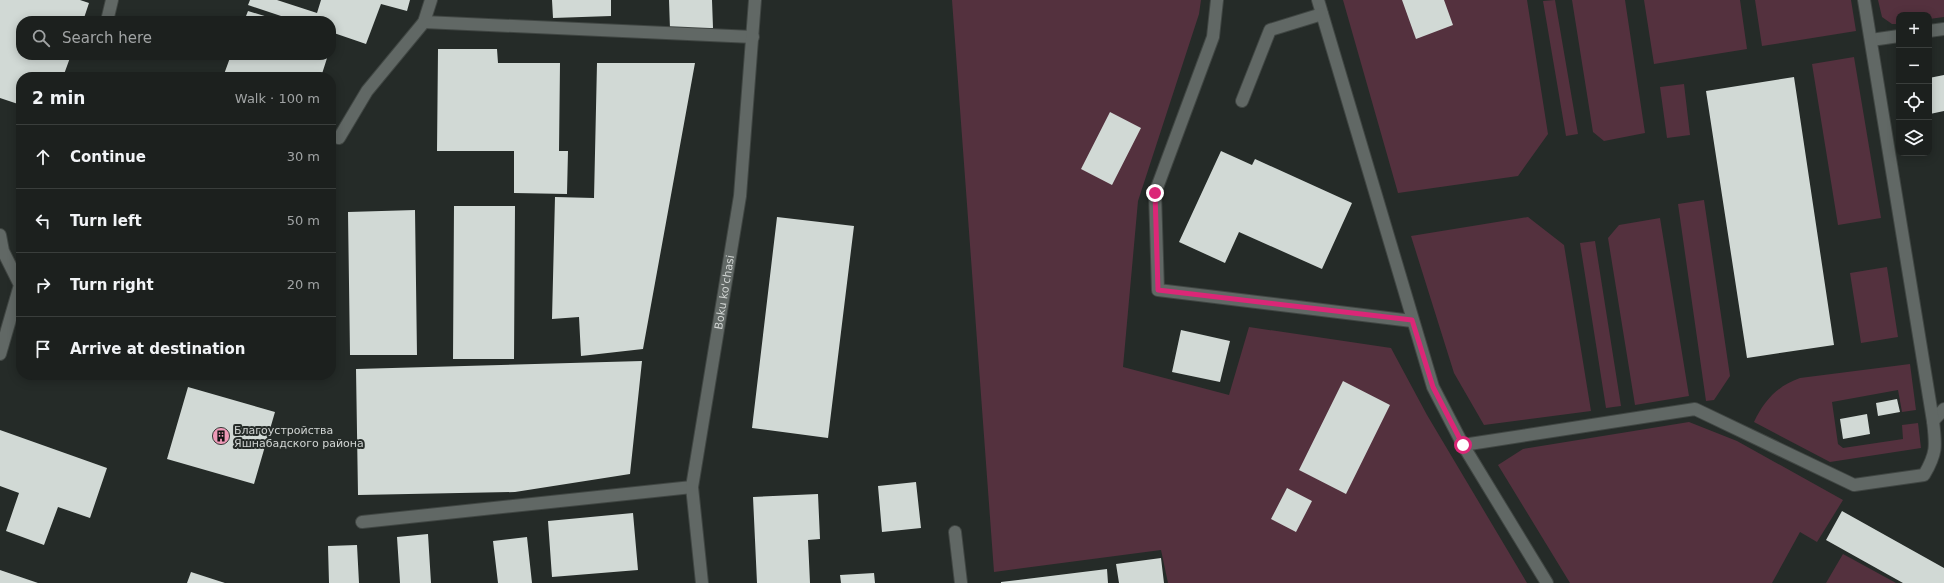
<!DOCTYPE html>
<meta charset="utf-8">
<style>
:root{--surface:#1c201e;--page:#292d2b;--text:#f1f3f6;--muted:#a0a3a4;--line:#3a3e3c}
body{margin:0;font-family:"DejaVu Sans",sans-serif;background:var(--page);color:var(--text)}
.controls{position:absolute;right:12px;top:12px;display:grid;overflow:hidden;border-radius:8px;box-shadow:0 2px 10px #0003}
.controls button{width:36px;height:36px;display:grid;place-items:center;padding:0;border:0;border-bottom:1px solid var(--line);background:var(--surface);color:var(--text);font:20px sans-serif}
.stop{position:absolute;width:12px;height:12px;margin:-9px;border:3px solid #db2777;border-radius:50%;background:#fff}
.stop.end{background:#db2777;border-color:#fff;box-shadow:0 1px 4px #0008}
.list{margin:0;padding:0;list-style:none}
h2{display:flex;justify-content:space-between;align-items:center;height:52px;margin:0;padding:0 16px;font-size:17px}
h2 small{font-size:13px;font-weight:400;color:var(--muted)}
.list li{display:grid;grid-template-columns:26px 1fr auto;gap:12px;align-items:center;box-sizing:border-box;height:64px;padding:0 16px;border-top:1px solid var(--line)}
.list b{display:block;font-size:15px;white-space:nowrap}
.list em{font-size:13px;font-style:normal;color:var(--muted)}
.icon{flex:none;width:22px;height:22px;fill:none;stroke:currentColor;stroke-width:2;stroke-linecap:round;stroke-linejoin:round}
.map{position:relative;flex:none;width:1944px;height:583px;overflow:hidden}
.search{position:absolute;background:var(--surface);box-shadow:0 2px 10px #0003;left:16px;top:16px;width:320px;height:44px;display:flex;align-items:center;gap:10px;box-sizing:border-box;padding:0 14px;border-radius:16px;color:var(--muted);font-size:15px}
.panel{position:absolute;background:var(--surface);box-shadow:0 2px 10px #0003;left:16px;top:72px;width:320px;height:308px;border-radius:16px}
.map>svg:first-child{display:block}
.green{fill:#54313e}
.building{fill:#d1d9d5}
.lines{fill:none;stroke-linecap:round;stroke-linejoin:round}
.minor-casing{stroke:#404643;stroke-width:14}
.minor{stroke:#616865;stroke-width:12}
.route{stroke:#db2777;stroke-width:5}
.labels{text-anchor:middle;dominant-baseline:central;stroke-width:4;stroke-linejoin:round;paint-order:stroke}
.street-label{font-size:11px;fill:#d0d4d2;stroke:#252b28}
.poi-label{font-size:11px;fill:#d0d4d2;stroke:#252b28;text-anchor:start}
</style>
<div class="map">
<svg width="1944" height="583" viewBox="0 0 1944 583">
<rect width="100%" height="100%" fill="#252b28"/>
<path class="green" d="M952,0H1201L1199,14L1138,201L1123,367L1229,395L1249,327L1391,348L1427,415L1527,583H1168L1161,550L994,572Z
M1343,0H1527L1548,134L1518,176L1398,193Z
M1555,0L1578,134L1566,136L1543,1Z
M1572,0H1625L1645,133L1604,141L1593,132Z
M1644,0H1740L1747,49L1654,64Z
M1755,0H1851L1856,31L1762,46Z
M1878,0H1944V17L1929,19V15H1899V24H1892L1882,17Z
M1854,57L1881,218L1838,225L1812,64Z
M1684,84L1690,135L1667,138L1660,87Z
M1704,200L1730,376L1714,400L1706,401L1678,204Z
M1528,217L1564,245L1591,411L1484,425L1454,373L1411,236Z
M1660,218L1689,396L1635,405L1608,238L1619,225Z
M1595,241L1621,406L1606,408L1580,243Z
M1887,267L1898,337L1861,343L1850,273Z
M1910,364L1916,410L1902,412L1898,390L1832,402L1838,444L1843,448L1903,439L1902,425L1918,423L1921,448L1830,462L1754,422C1764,401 1777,386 1800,378Z
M1689,422L1737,441L1843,500L1817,542L1800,532L1772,583H1570L1498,465L1523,449Z
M1843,554L1896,583H1826Z"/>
<path class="building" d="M0,0H80L89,3L83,21H21V55H71L63,77H21V105L0,98Z
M250,0H277L317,13L321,0H410L407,11L381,4L366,44L331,32V21H296L248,5Z
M552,0H611V16L553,18Z
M669,0H712L713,28L670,29Z
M1402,0H1444L1453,25L1416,39Z
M248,11L281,21H244Z
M438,49H497L498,63H560L559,151H568L567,194L514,193V151H437Z
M231,55H328L321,77H223Z
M597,63H695L643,349L581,356L579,317L552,319L555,197L594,198Z
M1944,75V111L1930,114L1929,78Z
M1794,77L1834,345L1747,358L1706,91Z
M1110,112L1141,128L1112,185L1081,169Z
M1221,151L1252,165L1255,159L1352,203L1322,269L1239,232L1225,263L1179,242Z
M454,206H515L514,359H453Z
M415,210L417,355H350L348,212Z
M777,217L854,226L828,438L752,428Z
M1181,330L1230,341L1220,382L1172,372Z
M642,361L630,474L515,492L358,495L356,369Z
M1343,381L1390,405L1346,494L1299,470Z
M188,387L275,412L254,484L167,459Z
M1897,399L1900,412L1878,416L1876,403Z
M1867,414L1870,434L1843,439L1840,419Z
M0,430L107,468L90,518L58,507L44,545L6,531L19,493L0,486Z
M916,482L921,528L882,532L878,486Z
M1287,488L1312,501L1296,532L1271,519Z
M818,494L820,539L808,540L810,583H757L753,497Z
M1842,511L1944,568V583H1903L1826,540Z
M633,513L638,570L552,577L548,521Z
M428,534L431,583H400L397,537Z
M527,537L532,583H498L493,541Z
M357,545L359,583H329L328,546Z
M1161,558L1164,583H1119L1116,564Z
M1107,569L1108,583H1001V582Z
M0,570L38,583H0Z
M191,572L225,583H187Z
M874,573L875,583H841L840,575Z"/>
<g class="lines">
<g class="minor-casing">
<g id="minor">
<path d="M1217,0L1213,37L1155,193L1158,290L1412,321"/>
<path d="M1318,0L1433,387L1463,445L1547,583"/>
<path d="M107,21L112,0"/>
<path d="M424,22L753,37"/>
<path d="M1929,31L1944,29"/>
<path d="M1871,40L1899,36"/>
<path d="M1242,101L1270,30L1322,14"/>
<path d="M339,138L367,91L424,22L431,0"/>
<path d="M0,235L3,251L20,285L0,354"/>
<path d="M1933,421L1944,409"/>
<path d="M1463,445L1695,409L1854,485L1924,475C1937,453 1936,446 1933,421L1864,0"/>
<path d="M362,522L692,487"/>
<path d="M955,532L961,583"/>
<path id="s1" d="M702,583L692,487L740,196L755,0"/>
</g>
</g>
<use href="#minor" class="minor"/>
</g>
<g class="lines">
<path class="route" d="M1155,193L1158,290L1412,320L1433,387L1463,445"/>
</g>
<defs>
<g id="building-disc" transform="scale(0.9)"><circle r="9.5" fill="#ef9ab8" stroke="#252b28"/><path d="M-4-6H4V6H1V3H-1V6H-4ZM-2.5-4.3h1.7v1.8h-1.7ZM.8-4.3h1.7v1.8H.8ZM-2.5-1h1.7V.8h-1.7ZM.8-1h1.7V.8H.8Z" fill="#111"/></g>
</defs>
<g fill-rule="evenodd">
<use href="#building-disc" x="221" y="436"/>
</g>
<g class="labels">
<g class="street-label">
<text stroke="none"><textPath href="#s1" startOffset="294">Boku ko'chasi</textPath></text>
</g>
<g class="poi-label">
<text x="234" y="430">Благоустройства<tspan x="234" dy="13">Яшнабадского района</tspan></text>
</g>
</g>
</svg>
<div class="controls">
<button>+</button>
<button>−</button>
<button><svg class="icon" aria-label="locate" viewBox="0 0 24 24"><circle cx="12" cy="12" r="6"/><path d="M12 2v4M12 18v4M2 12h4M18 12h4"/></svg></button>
<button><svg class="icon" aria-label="layers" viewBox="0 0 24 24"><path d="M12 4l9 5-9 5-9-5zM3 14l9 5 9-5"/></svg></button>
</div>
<div class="stop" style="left:1463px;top:445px"></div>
<div class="stop end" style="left:1155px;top:193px"></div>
<div class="search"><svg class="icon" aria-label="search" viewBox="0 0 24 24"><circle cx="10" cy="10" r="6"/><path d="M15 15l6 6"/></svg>Search here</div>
<section class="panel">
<h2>2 min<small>Walk · 100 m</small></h2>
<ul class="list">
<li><svg class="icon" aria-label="ahead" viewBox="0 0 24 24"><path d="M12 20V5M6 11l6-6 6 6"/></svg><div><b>Continue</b></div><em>30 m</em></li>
<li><svg class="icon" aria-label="left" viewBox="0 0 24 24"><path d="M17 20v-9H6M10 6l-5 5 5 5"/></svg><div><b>Turn left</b></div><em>50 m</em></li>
<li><svg class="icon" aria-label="right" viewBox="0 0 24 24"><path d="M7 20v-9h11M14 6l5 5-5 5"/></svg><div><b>Turn right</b></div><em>20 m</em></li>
<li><svg class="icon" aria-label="arrive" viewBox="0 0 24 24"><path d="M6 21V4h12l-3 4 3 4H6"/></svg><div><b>Arrive at destination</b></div></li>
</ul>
</section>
</div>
